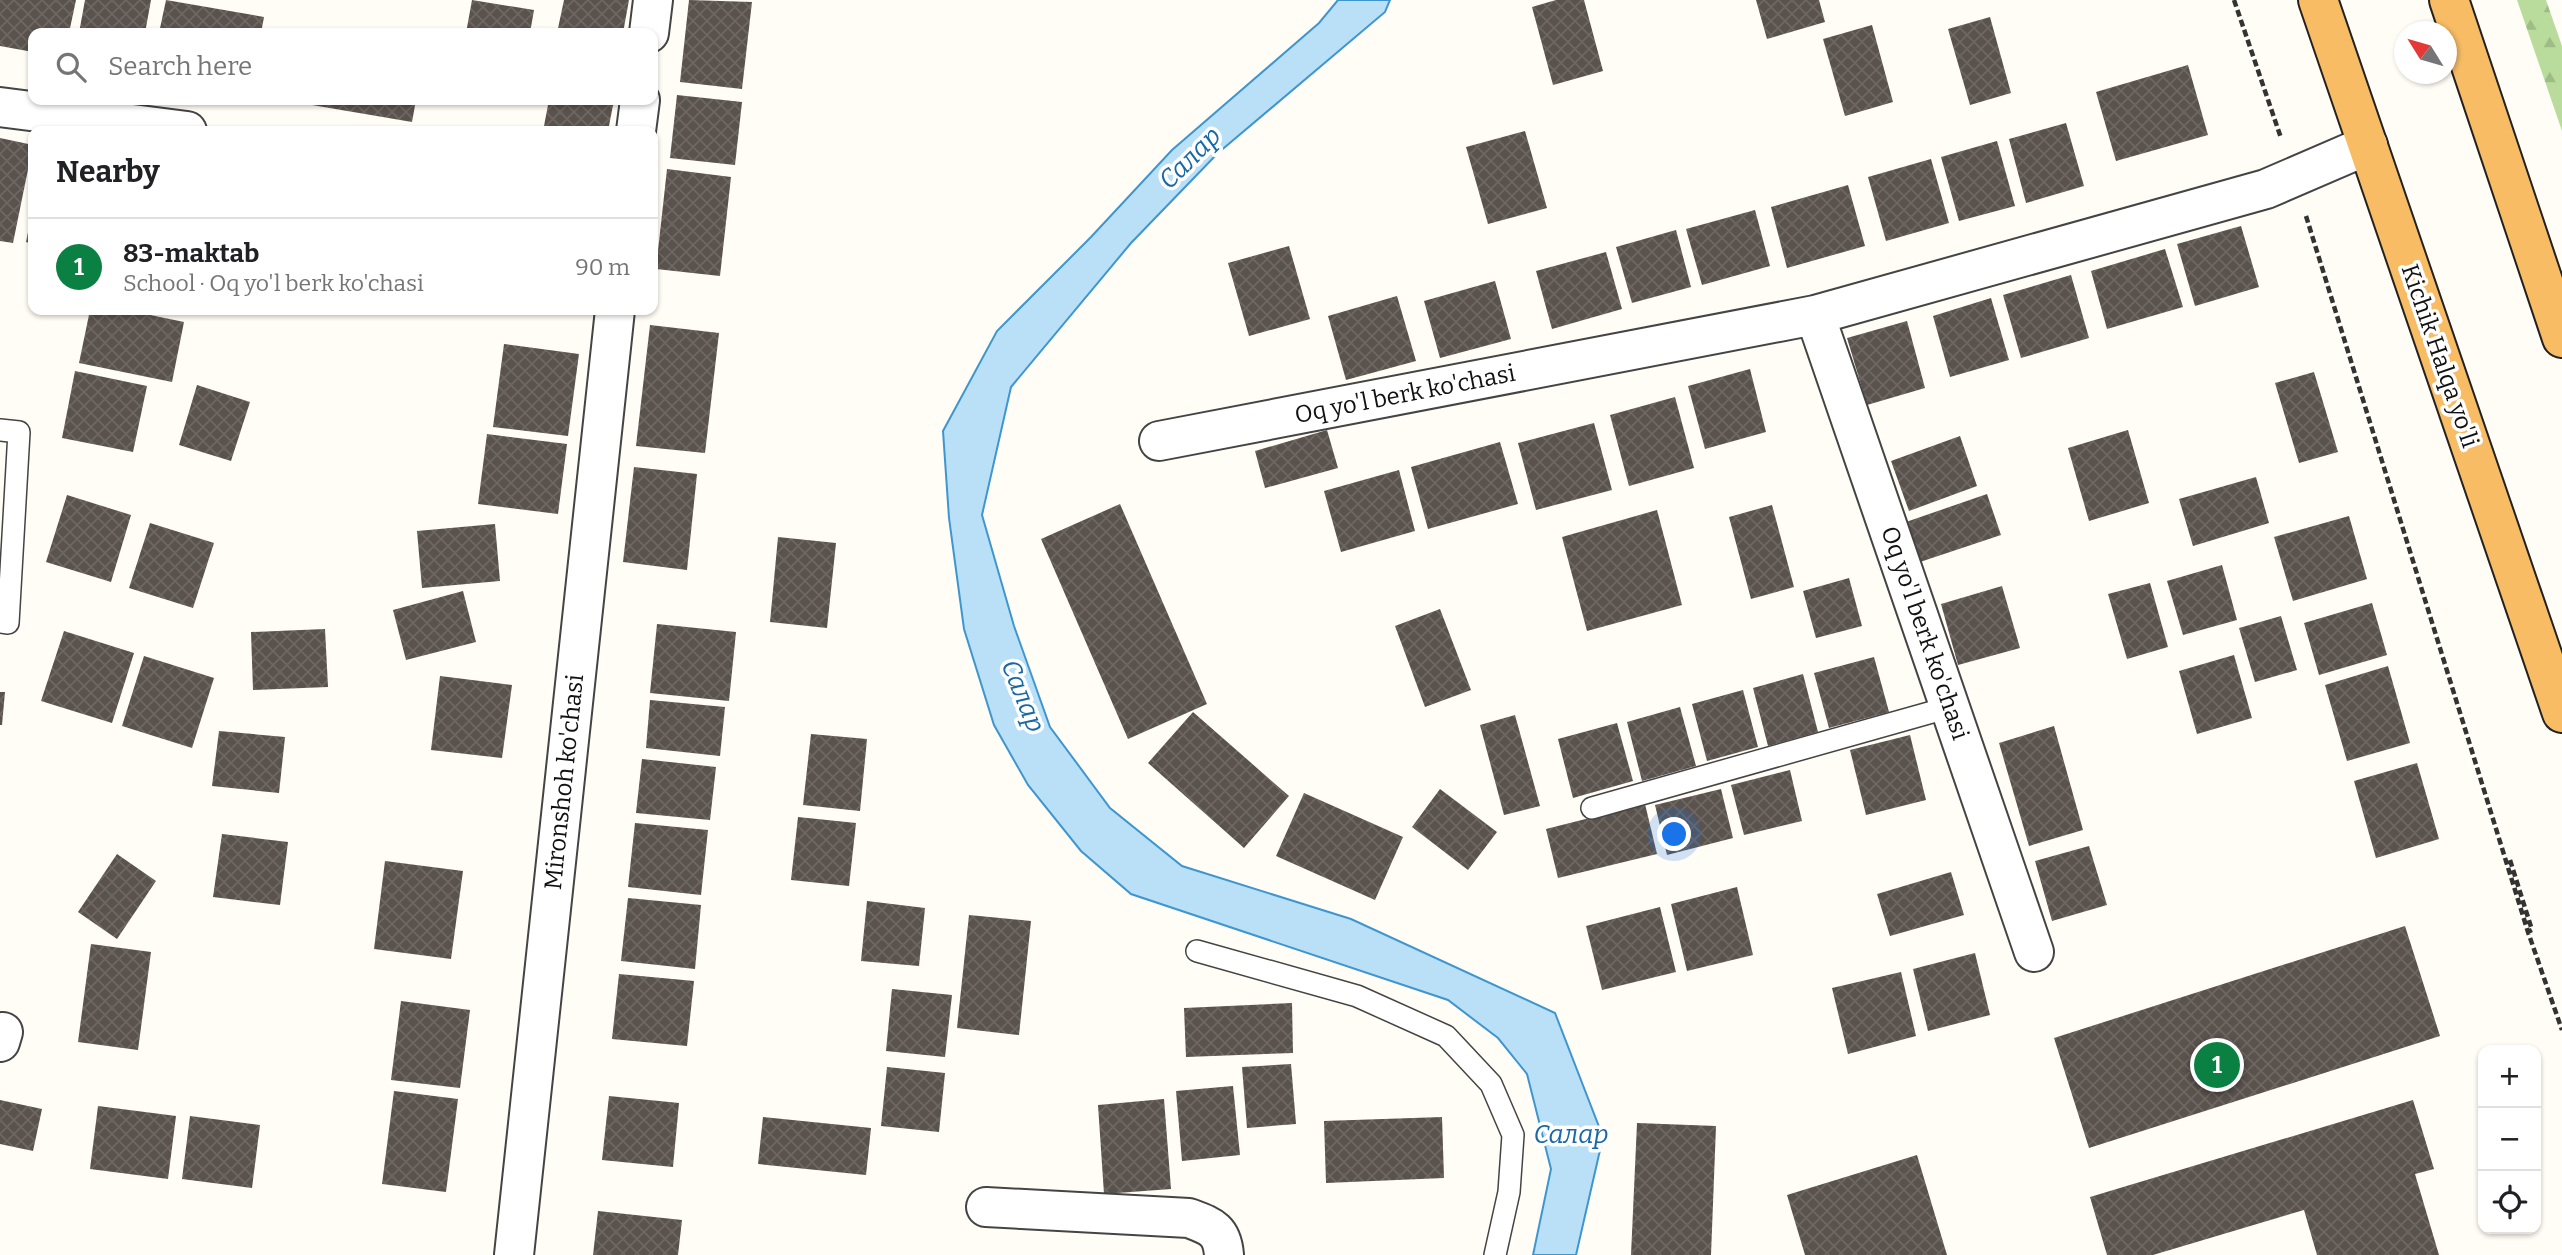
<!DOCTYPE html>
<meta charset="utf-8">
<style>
:root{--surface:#fff;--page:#f6f6f6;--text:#202124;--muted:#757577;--line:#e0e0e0;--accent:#0b8043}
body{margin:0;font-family:Bitter,serif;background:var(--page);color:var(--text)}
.controls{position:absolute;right:21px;bottom:21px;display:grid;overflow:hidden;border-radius:14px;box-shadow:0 2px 5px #0004}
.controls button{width:63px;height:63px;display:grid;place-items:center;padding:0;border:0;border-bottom:2px solid var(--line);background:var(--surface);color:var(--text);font:35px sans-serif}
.compass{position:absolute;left:2394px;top:21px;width:63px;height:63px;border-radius:50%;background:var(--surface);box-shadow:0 2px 5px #0004;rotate:307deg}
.you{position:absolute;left:1675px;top:835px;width:24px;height:24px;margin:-18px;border:5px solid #fff;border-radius:50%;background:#1a73e8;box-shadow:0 0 0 10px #1a73e833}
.badge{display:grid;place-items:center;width:46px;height:46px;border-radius:50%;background:var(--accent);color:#fff;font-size:23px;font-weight:700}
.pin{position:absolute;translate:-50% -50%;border:4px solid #fff;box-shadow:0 2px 7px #0006}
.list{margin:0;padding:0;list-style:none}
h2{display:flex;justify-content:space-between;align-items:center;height:91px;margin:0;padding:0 28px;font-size:30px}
h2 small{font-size:23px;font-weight:400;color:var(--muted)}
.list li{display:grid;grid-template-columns:46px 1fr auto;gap:21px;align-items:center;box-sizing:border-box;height:98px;padding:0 28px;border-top:2px solid var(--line)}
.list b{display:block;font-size:26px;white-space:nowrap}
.list p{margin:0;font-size:23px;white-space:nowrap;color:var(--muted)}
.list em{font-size:23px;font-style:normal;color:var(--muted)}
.icon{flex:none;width:38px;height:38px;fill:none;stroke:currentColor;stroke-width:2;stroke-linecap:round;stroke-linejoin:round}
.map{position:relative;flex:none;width:2562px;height:1255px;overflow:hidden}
.search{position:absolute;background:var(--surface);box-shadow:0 2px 5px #0004;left:28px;top:28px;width:630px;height:77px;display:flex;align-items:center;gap:18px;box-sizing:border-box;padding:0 24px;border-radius:14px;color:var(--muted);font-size:26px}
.panel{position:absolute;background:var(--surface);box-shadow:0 2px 5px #0004;left:28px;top:126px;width:630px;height:189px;border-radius:14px}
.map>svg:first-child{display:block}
.forest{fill:url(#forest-firs)}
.water{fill:#b9e0f7;stroke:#3f96cf;stroke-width:2}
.building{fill:url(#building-cross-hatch)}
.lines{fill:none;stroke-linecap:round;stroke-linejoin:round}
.service-casing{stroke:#444;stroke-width:24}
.minor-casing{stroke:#444;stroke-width:42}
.trunk-casing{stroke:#222;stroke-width:42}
.path{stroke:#333;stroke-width:4.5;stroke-dasharray:7 3.5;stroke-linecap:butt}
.service{stroke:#fff;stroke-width:21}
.minor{stroke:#fff;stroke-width:38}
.trunk{stroke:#f7bc64;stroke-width:38}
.labels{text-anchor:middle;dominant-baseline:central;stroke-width:7;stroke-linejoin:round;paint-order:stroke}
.street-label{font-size:24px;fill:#111;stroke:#fff}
.water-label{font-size:26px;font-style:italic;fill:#1768a6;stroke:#fff}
</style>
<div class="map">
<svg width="2562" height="1255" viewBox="0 0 2562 1255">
<defs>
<pattern id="forest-firs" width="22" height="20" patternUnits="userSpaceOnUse" patternTransform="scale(1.75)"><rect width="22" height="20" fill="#b9dc9c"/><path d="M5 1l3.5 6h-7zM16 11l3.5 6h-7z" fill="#9ebc85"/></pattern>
<pattern id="building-cross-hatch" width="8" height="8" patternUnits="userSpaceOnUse" patternTransform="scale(1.75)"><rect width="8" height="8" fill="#5a524d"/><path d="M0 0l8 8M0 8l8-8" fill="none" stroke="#6d6662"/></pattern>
</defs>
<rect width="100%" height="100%" fill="#fffdf5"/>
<path class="forest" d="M2517,0H2546L2562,46V131Z"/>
<path class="water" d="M1338,0H1390L1385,12L1218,153L1131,243L1011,387L982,515L1014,626L1050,727L1110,808L1182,866L1351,919L1555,1013L1603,1137L1576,1255H1533L1551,1169L1527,1074L1498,1038L1448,1000L1131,894L1081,851L1028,785L994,725L964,629L949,518L943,431L997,331L1091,237L1172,150L1319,23Z"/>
<path class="building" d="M0,0H76L69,33H33V52L0,46Z
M85,0H151L145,33H79Z
M166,0L264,17L261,33H159Z
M472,0L534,10L530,33H466Z
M564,0H629L623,33H557Z
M689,0L752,2L742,89L680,82Z
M1556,0H1584L1603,71L1553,85L1532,7Z
M1756,0H1819L1825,22L1767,39Z
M1990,17L2011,93L1970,105L1948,29Z
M1872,25L1893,102L1845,116L1823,39Z
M2188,65L2208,135L2116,161L2096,92Z
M677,95L742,102L735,165L670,158Z
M313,100H416L412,122L312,105Z
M549,100H614L608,131H543Z
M2066,123L2084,186L2026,203L2009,139Z
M1525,131L1547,208L1488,224L1466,147Z
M0,138L33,145L13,243L0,241Z
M1997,141L2015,206L1959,221L1941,157Z
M1931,159L1949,223L1886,241L1868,177Z
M667,169L731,177L720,276L656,269Z
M1848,185L1865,246L1787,268L1771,207Z
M1755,210L1770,266L1702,285L1686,229Z
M32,213H33V244L26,242Z
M2241,226L2259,287L2195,306L2177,244Z
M1676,230L1691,287L1632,303L1616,247Z
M1289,246L1310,319L1249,336L1228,263Z
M2165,249L2183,307L2107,329L2091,271Z
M1606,252L1622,309L1552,329L1536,271Z
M2071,275L2089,338L2021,358L2003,295Z
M1495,281L1511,339L1440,358L1424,301Z
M1397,296L1416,361L1346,380L1328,316Z
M1991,298L2009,360L1950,377L1933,316Z
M90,310H126L184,322L172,382L79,363Z
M560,310H586V315Z
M1907,321L1925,388L1867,405L1847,338Z
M650,325L719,333L705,453L636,446Z
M504,344L579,354L568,436L493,427Z
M1750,369L1766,432L1705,449L1688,386Z
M75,371L147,386L133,452L62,438Z
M2314,372L2338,452L2299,463L2275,383Z
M197,385L250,402L231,461L179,445Z
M1675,397L1694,468L1629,486L1610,415Z
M1594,423L1612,490L1536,510L1518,443Z
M1327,430L1338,468L1265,488L1255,451Z
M2128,430L2149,503L2089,521L2068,448Z
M487,434L567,444L558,514L478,504Z
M1960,436L1977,486L1909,511L1891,461Z
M1500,442L1518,504L1428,529L1411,467Z
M634,467L697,474L687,570L623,562Z
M1399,470L1415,531L1341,552L1324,491Z
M2256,477L2269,523L2193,546L2179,499Z
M1987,494L2001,535L1920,562L1906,522Z
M67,495L131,515L111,582L46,562Z
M1120,504L1207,704L1128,739L1041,539Z
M1772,505L1794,587L1751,599L1729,517Z
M1657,510L1682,605L1587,631L1562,537Z
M2349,516L2367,579L2293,601L2274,537Z
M150,523L214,543L193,608L129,588Z
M495,524L500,581L422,588L417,531Z
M778,537L836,543L827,628L770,622Z
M2222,565L2237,620L2183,635L2167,581Z
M1849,578L1862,626L1816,638L1803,591Z
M2150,583L2168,647L2127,659L2108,594Z
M2002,586L2020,648L1958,665L1941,604Z
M463,591L476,642L406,660L393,610Z
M2372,603L2387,655L2319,675L2304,623Z
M1440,609L1471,690L1425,707L1395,626Z
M2281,616L2297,670L2255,682L2239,628Z
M657,624L736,632L729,701L650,693Z
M325,629L328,687L253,690L251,632Z
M64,631L134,653L112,723L41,701Z
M2234,655L2252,718L2197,734L2179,671Z
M144,656L214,678L192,748L122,726Z
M1874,657L1889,712L1829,728L1814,673Z
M2388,666L2410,743L2347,761L2325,685Z
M1803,674L1818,732L1768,746L1753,688Z
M440,676L512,685L502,758L431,750Z
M1743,690L1758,747L1707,761L1692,704Z
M0,692H5L2,725H0Z
M650,700L725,707L720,756L646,748Z
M1680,707L1696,766L1642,781L1627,722Z
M1193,712L1289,796L1244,848L1148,763Z
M1515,715L1540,806L1504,815L1480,725Z
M1617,723L1633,781L1573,798L1558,739Z
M2054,726L2083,830L2029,846L1999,743Z
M219,731L285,737L279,793L212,786Z
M811,734L867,739L860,811L803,805Z
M1910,735L1926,800L1866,815L1850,750Z
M642,759L716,767L710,820L636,813Z
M2417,763L2439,839L2376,858L2354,781Z
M1790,770L1802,821L1744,835L1731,785Z
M1440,789L1497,832L1468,870L1412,827Z
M1721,789L1733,838L1667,855L1655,805Z
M1304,793L1403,837L1375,900L1276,856Z
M1645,804L1657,854L1558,878L1546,829Z
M798,817L856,823L849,886L791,880Z
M635,823L708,830L701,895L628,887Z
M222,834L288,842L280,905L213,897Z
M2089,846L2107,905L2052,921L2035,861Z
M117,854L156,881L117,939L78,912Z
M385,861L463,871L451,959L374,949Z
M1951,872L1964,915L1890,936L1877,894Z
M1737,887L1753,955L1687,971L1671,904Z
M628,898L701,905L695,969L621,961Z
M867,901L925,908L919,966L861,961Z
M1660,907L1676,972L1602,990L1586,926Z
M969,915L1031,921L1019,1035L957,1028Z
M2405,926L2440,1036L2089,1148L2054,1038Z
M91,944L151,952L138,1050L78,1042Z
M1975,953L1990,1015L1928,1031L1913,969Z
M1901,972L1916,1036L1848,1054L1832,988Z
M619,974L694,981L687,1046L612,1039Z
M892,989L952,995L945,1057L886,1051Z
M401,1001L470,1010L460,1088L391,1080Z
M1292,1003L1293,1053L1186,1057L1184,1008Z
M1291,1064L1296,1124L1247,1128L1242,1067Z
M887,1067L945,1073L939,1132L881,1126Z
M1233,1086L1240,1155L1182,1161L1176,1091Z
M394,1091L458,1099L446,1192L382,1184Z
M609,1096L679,1103L673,1167L602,1160Z
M1164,1099L1171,1189L1104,1194L1098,1105Z
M0,1100L42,1109L33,1151L0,1144Z
M2413,1100L2434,1169L2415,1174L2439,1255H2317L2304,1210L2153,1255H2107L2090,1197Z
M98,1106L176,1116L168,1179L90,1169Z
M190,1116L260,1125L252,1188L182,1179Z
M763,1117L871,1128L866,1175L758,1164Z
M1442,1117L1444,1178L1326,1183L1324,1121Z
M1637,1123L1716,1126L1711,1255H1631Z
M1917,1155L1947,1255H1805L1787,1195Z
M598,1211L682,1220L678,1255H593Z"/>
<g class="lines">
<g class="service-casing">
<path id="service" d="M0,430L19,432L8,623L0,622
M1592,808L1950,707
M1197,951L1357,996L1446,1036L1491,1084L1513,1135L1509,1192L1495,1255"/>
</g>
<g class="minor-casing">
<path id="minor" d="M649,33L653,0
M0,107L187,131
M636,131L640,100
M1815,315L2034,952
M1159,441L1815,315L2266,189L2368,145
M0,1042L3,1032
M986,1207L1189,1218C1210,1226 1222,1229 1224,1255
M514,1255L615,310"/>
</g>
<g class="trunk-casing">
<path id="trunk" d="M2318,0L2562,713
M2449,0L2562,338"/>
</g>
<path class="path" d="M2234,0L2281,138
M2306,216L2528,932L2562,1030
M2510,860L2532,930L2528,932"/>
<use href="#service" class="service"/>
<use href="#minor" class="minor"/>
<use href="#trunk" class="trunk"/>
</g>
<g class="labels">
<g class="street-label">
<text transform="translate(2440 356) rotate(71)">Kichik Halqa yo'li</text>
<text transform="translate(1405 394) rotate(-11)">Oq yo'l berk ko'chasi</text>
<text transform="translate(1925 633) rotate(71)">Oq yo'l berk ko'chasi</text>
<text transform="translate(564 782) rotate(-84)">Mironshoh ko'chasi</text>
</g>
<g class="water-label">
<text transform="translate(1190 158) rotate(-45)">Салар</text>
<text transform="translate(1023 696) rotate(68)">Салар</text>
<text x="1571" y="1134">Салар</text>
</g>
</g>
</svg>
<div class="controls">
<button>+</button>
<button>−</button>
<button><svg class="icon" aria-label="locate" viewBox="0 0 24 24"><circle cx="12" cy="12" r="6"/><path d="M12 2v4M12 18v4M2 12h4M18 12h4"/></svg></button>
</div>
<svg class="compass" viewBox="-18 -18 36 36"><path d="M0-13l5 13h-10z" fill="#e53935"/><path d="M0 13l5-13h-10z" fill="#757577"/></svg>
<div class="you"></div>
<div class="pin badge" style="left:2217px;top:1065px">1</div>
<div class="search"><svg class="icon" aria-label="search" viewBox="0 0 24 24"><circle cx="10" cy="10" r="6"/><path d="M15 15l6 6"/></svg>Search here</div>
<section class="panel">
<h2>Nearby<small></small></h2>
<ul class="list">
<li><span class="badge">1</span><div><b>83-maktab</b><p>School · Oq yo'l berk ko'chasi</p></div><em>90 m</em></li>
</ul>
</section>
</div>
